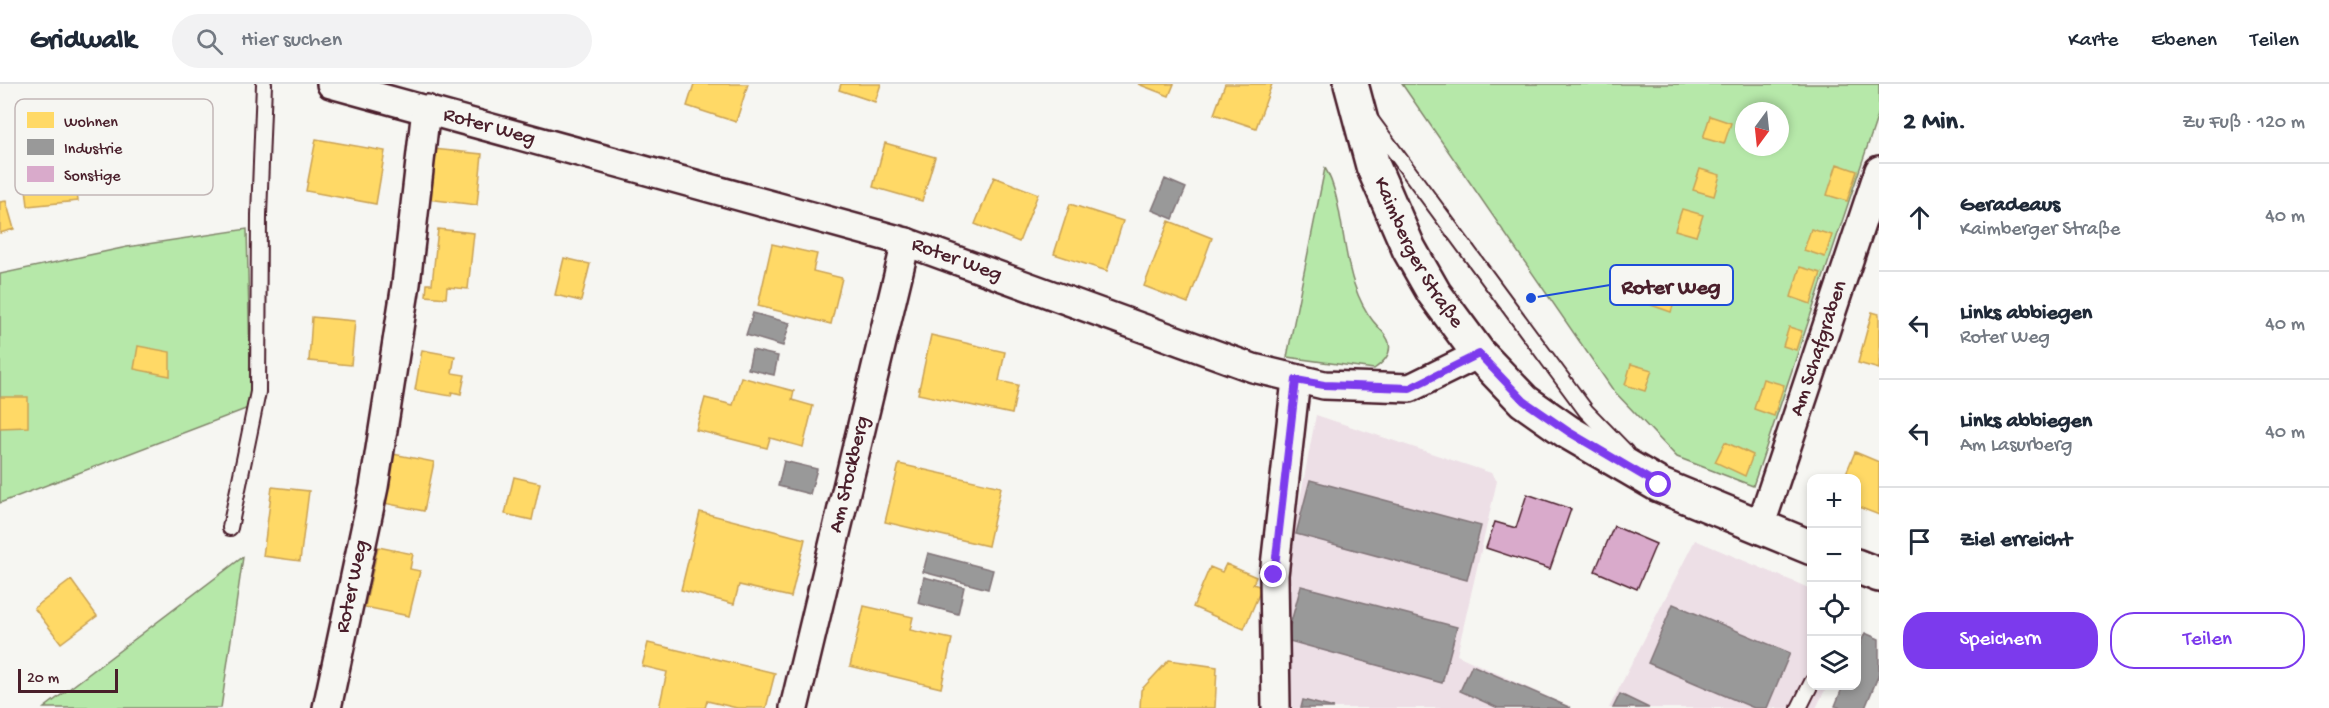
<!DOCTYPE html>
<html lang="de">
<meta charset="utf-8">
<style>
:root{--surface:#fff;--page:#f2f2f3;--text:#1f2937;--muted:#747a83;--line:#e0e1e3;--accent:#7c3aed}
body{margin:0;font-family:"Gochi Hand",sans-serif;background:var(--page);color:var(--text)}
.controls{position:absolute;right:18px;bottom:18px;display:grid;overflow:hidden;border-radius:12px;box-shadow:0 3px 9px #0003}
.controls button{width:54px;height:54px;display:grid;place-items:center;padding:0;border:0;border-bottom:2px solid var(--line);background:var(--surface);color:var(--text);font:30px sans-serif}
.compass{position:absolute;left:1735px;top:18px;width:54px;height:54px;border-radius:50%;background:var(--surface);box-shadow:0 3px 9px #0003;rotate:195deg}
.scale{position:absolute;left:18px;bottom:15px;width:100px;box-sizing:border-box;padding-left:6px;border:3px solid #4a1f2b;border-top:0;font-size:16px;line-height:21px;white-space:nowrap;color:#4a1f2b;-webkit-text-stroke:4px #f6f6f2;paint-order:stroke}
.stop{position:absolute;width:18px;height:18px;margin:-14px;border:4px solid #7c3aed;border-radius:50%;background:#fff}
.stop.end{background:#7c3aed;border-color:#fff;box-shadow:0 2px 6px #0008}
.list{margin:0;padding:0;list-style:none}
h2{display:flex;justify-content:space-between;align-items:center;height:78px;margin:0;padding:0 24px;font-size:26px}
h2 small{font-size:20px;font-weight:400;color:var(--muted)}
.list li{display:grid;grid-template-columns:39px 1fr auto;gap:18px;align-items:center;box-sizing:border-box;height:108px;padding:0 24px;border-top:2px solid var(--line)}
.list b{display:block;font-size:22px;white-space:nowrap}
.list p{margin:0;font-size:20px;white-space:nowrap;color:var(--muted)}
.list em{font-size:20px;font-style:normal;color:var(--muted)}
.actions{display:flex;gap:12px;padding:18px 24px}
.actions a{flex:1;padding:14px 0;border:2px solid var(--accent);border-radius:24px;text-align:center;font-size:21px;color:var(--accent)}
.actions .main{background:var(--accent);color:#fff}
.icon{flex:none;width:33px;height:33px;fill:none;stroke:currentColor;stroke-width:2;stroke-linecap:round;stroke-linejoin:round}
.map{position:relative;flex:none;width:1879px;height:624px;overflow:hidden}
header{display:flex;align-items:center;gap:36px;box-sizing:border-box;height:84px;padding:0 30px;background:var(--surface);border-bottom:2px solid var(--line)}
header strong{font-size:28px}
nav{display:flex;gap:33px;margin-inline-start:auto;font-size:21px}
.search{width:420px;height:54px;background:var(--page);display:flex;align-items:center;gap:15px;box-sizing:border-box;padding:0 21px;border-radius:33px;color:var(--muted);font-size:22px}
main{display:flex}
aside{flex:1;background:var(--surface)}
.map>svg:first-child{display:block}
.built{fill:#eddfe6}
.green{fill:#b6e8a9;stroke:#80846a;stroke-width:1.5;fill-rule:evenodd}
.homes{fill:#ffd966;stroke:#c9a154;stroke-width:1.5}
.industry{fill:#999;stroke:#817478;stroke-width:1.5}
.building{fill:#d9aacb;stroke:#4a1f2b;stroke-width:1.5}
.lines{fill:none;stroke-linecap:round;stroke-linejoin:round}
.lane-casing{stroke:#4a1f2b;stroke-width:18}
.street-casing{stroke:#4a1f2b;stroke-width:32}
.secondary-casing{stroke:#4a1f2b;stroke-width:38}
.lane{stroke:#f6f6f2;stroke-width:14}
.street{stroke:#f6f6f2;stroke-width:27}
.secondary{stroke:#f6f6f2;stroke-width:33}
.route{stroke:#7c3aed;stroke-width:8}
.labels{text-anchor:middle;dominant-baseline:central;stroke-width:6;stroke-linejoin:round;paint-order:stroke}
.street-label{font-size:21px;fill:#4a1f2b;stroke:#f6f6f2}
.key{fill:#f6f6f2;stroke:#c2b6b6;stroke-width:1.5}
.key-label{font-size:16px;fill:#4a1f2b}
.leader{fill:none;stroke:#1d4ed8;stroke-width:2}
.callout-dot{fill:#1d4ed8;stroke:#f6f6f2;stroke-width:2}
.callout{fill:#f6f6f2;stroke:#1d4ed8;stroke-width:2}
.callout-label{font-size:22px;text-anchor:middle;font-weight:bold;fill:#4a1f2b}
</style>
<header>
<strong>Gridwalk</strong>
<div class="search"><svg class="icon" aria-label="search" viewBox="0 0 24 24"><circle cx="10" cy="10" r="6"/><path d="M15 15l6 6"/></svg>Hier suchen</div>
<nav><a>Karte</a><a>Ebenen</a><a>Teilen</a></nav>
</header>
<main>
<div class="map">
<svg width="1879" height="624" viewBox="0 0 1879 624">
<rect width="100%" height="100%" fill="#f6f6f2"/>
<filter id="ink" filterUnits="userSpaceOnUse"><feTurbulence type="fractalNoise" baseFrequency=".0167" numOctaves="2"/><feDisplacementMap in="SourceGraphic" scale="12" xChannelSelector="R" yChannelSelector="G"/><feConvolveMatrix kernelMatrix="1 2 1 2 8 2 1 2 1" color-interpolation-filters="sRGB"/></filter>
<g filter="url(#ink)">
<path class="built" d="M1316,331L1491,389L1497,397L1457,571L1572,624H1288L1286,489Z
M1695,456L1811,505L1812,602H1827L1816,624H1609Z"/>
<path class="green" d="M1402,0H1879V28L1753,402L1677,373L1613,306ZM1744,27H1780V63H1744Z
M1325,84C1342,111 1342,166 1354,200C1358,212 1365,227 1373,237C1378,243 1388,252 1389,259C1392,271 1383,279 1374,285L1287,273Z
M247,145L251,323L0,419V190L127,163Z
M243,473L221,624H44Z"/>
<path class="homes" d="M694,0H748L736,38L687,22Z
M841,0H881L875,18L839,6Z
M1138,0H1174L1169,12Z
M1225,0H1272L1256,44L1214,30Z
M1710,32L1731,39L1724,60L1703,54Z
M316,55L385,67L376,120L306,107Z
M885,59L935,73L922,117L873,103Z
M72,63L78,117L28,122L22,68Z
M433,65L482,70L477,121L427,115Z
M1837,80L1857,87L1847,117L1827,111Z
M1700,85L1720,91L1714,112L1693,106Z
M994,93L1038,110L1019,158L975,140Z
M6,117L14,145L0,149V118Z
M1070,120L1123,137L1107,187L1054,170Z
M1682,125L1703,131L1696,152L1675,146Z
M1169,137L1212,154L1188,219L1144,202Z
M438,145L474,149L468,205L447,203L446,214L426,212L427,200H432Z
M1811,145L1832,151L1825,173L1804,166Z
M772,160L817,170L813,187L842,194L831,240L758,222Z
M564,174L590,180L581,217L555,211Z
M1800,183L1821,189L1811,220L1791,213Z
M1662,187L1682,194L1671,228L1651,221Z
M1872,228L1879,230V285L1858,279Z
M312,233L355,237L351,281L309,277Z
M1789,243L1802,247L1796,266L1783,262Z
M931,251L1005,268L999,297L1018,301L1012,330L918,310Z
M138,262L170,268V292L134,285Z
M422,266L455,272L452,289L465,291L461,310L452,308L451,312L415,306Z
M1631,280L1652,286L1645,307L1625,301Z
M741,293L794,307L792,316L813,322L803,363L770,354L767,364L696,346L705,314L733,321Z
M1763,295L1784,301L1774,332L1754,325Z
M0,313H28V343L0,344Z
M1725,358L1753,371L1745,392L1715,378Z
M1855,368L1879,378V431L1856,422V394H1844Z
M393,370L434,378L424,427L384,419Z
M899,380L1001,403L988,462L885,438Z
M514,393L540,399L532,436L505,430Z
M272,403L309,407L300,477L263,472Z
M700,428L805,455L791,513L739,501L734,520L681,506Z
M378,463L413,470L410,485L420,487L409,532L365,523Z
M1226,480L1256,493L1253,500L1262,503L1244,545L1193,523L1210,483L1222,488Z
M71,496L97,532L61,559L34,524Z
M864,522L913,533L910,546L952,555L941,604L850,582Z
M648,559L775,589L766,624H737L707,617L705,624H659L667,588L642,582Z
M1169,576L1217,583L1215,624H1140L1141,606Z"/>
<path class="industry" d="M1165,95L1186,104L1173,135L1152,126Z
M753,229L790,239L783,262L746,251Z
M752,266L778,272L774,291L748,285Z
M784,377L817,385L810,410L778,402Z
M1310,396L1481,442L1467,496L1296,450Z
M928,469L993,486L988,505L923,488Z
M924,493L964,503L958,530L918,519Z
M1301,502L1457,543L1442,599L1286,556Z
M1673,520L1790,569L1767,624H1754L1648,579Z
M1865,549L1879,555V590L1865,624H1841L1835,622L1843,602H1856V570Z
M1472,581L1571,624H1498L1460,607Z
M1620,610L1649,624H1613Z
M1303,616L1334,624H1301Z"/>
<path class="building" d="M1527,410L1571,425L1550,485L1486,464L1495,438L1516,444Z
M1614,442L1656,460L1637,505L1595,487Z"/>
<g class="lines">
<g class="lane-casing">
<path id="lane" d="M1371,36L1586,327L1626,368
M230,444L258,308L259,131L264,0
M1799,624L1812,598"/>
</g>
<g class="street-casing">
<g id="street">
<path id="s1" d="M331,0L906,158L1253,284L1324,301L1410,304L1479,270"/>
<path id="s2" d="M1760,443L1879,86"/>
<path id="s3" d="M327,624L374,403L406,200L426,25"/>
<path id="s4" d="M794,624L906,158"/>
<path d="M1276,624L1274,491L1296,296"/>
</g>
</g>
<g class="secondary-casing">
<g id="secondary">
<path id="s5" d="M1351,0L1373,82L1409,165L1434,209L1479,270L1524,317L1568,348L1659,401L1812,464"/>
<path d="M1856,482L1879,491"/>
</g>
</g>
<use href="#lane" class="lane"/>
<use href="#street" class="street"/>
<use href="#secondary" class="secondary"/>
</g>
</g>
<g class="lines" filter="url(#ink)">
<path class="route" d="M1274,491L1296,296L1324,301L1410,304L1479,270L1524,317L1569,348L1659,401"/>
</g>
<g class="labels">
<g class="street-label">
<text stroke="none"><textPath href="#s1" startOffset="164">Roter Weg</textPath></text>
<text stroke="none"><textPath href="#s5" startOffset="183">Kaimberger Straße</textPath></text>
<text stroke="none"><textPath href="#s1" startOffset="650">Roter Weg</textPath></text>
<text stroke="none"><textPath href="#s2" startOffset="188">Am Schafgraben</textPath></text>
<text stroke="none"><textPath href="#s4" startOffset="240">Am Stockberg</textPath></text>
<text stroke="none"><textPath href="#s3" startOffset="124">Roter Weg</textPath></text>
</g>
</g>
<rect x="15" y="15" width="198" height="96" rx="9" class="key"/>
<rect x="27" y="28" width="27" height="16" fill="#ffd966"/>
<rect x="27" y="55" width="27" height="16" fill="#999"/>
<rect x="27" y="82" width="27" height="16" fill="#d9aacb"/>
<g class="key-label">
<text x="64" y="42">Wohnen</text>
<text x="64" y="69">Industrie</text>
<text x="64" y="96">Sonstige</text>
</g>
<path class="leader" d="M1531 214L1610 201"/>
<circle class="callout-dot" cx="1531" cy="214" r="6"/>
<rect class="callout" x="1610" y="181" width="123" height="40" rx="6"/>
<g class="callout-label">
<text x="1671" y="209">Roter Weg</text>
</g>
</svg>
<div class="controls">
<button>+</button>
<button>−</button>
<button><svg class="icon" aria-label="locate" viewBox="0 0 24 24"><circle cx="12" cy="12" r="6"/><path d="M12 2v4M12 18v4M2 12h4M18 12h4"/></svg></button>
<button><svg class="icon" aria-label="layers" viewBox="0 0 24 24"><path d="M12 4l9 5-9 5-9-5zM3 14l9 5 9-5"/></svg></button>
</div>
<svg class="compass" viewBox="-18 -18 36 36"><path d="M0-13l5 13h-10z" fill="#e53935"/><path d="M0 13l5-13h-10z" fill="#747a83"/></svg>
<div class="scale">20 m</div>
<div class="stop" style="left:1659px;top:401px"></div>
<div class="stop end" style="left:1274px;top:491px"></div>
</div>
<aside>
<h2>2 Min.<small>Zu Fuß · 120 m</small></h2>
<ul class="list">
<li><svg class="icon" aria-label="ahead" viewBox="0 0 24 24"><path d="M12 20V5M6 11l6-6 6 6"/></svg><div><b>Geradeaus</b><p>Kaimberger Straße</p></div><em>40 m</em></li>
<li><svg class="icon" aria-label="left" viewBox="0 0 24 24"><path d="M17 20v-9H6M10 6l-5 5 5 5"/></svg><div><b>Links abbiegen</b><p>Roter Weg</p></div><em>40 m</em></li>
<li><svg class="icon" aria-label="left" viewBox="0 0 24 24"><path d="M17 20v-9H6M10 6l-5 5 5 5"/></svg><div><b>Links abbiegen</b><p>Am Lasurberg</p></div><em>40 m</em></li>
<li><svg class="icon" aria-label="arrive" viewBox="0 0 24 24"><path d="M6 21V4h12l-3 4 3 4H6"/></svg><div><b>Ziel erreicht</b></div></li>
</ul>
<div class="actions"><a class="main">Speichern</a><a>Teilen</a></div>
</aside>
</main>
